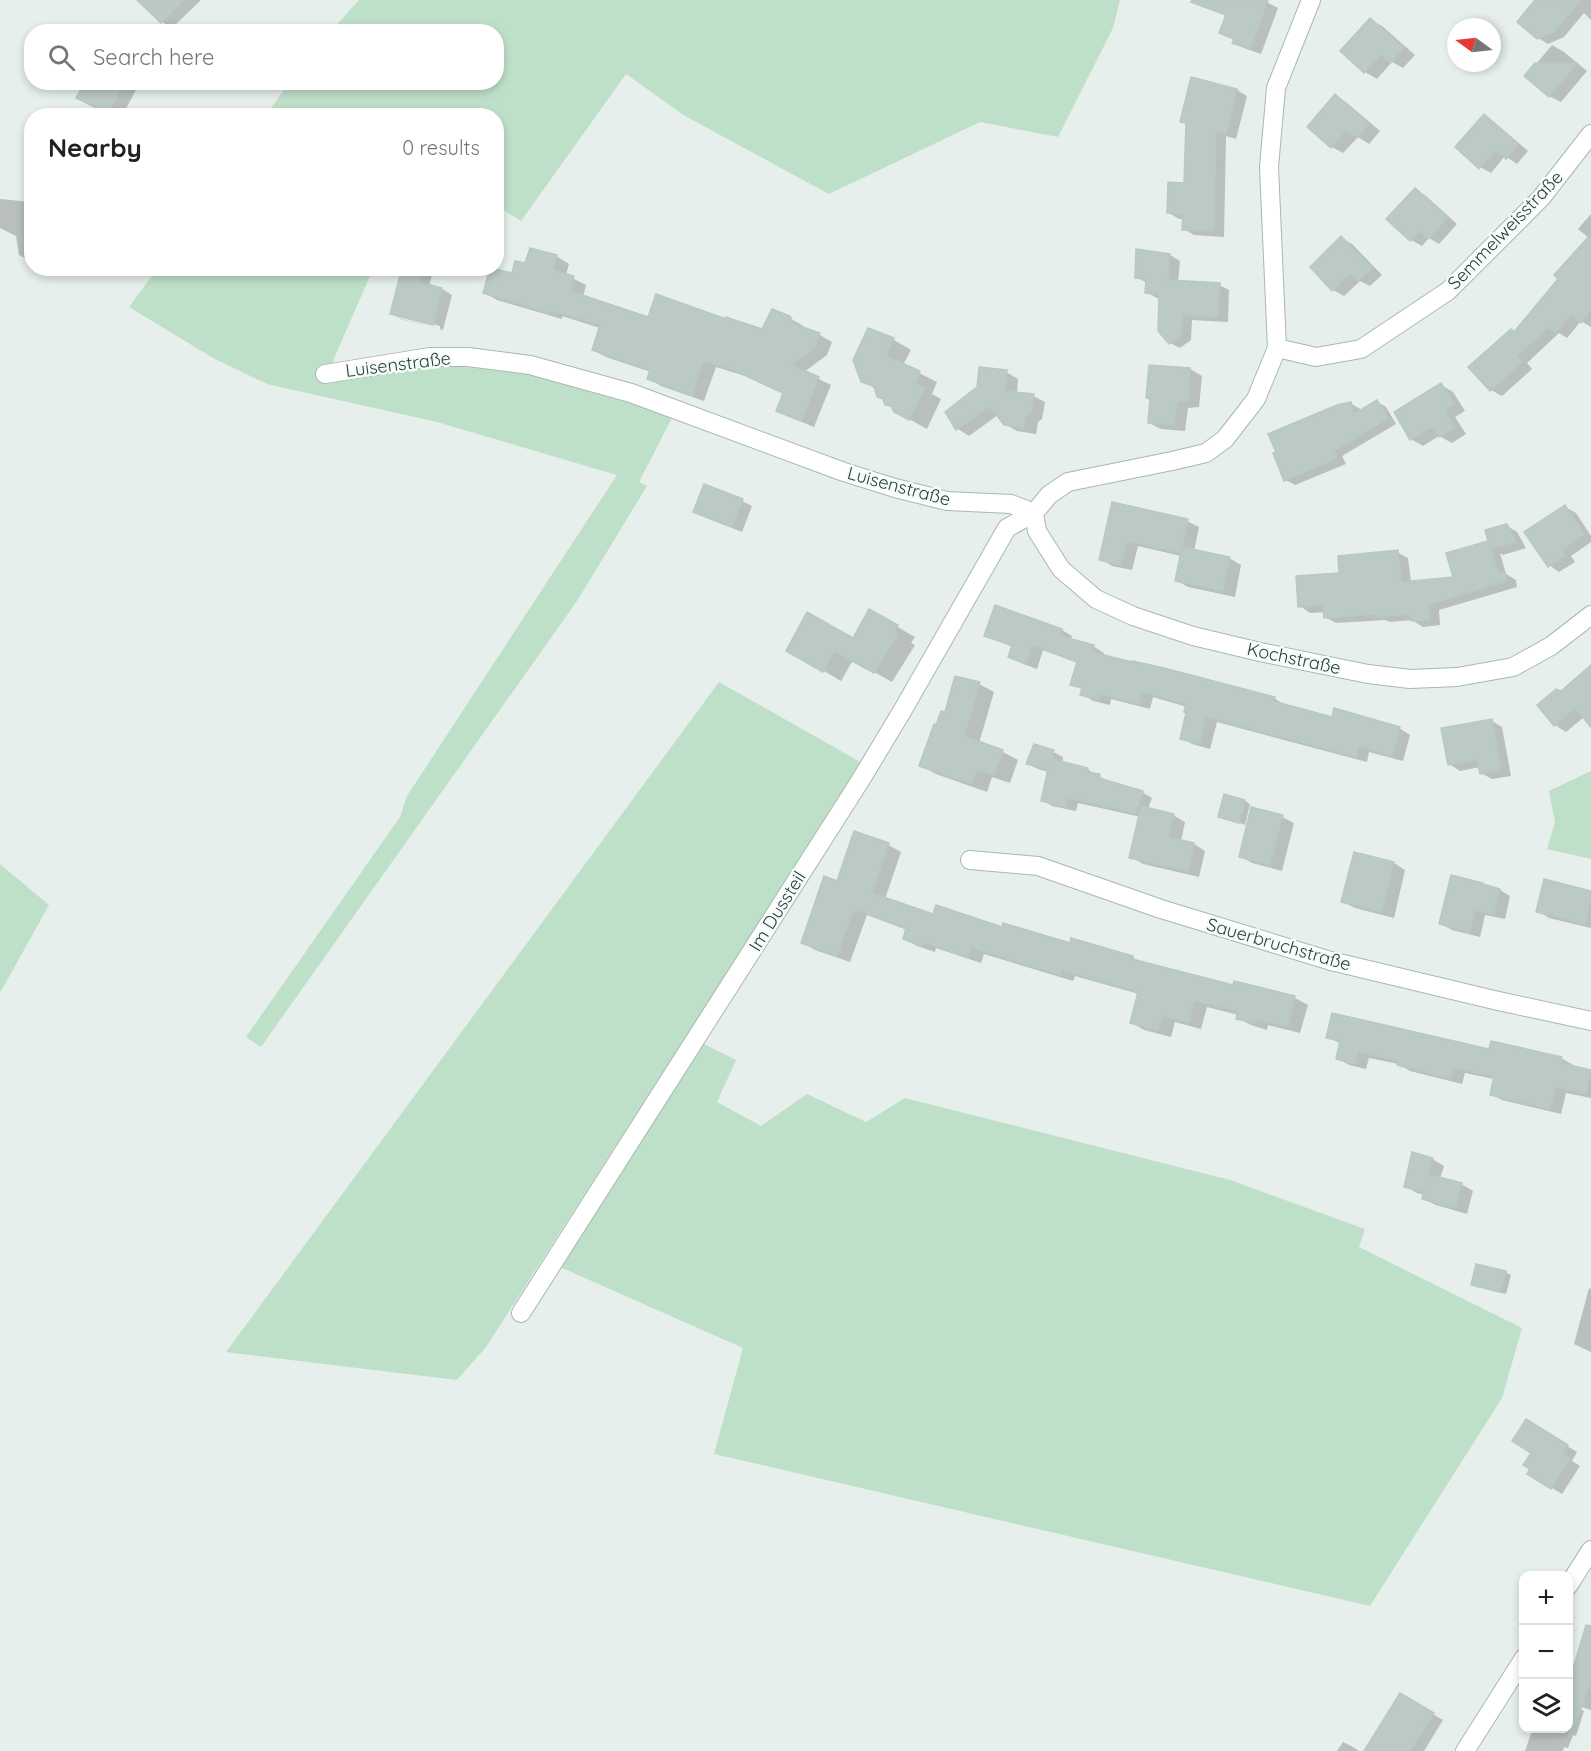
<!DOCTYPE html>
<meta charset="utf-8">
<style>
:root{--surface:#fff;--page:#f6f6f6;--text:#222;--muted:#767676;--line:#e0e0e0}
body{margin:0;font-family:Quicksand,sans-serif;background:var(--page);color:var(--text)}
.controls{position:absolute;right:18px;bottom:18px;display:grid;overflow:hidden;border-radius:12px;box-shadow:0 3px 9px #0003}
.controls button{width:54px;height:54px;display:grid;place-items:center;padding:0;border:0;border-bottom:2px solid var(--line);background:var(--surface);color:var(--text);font:30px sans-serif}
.compass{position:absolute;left:1447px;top:18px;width:54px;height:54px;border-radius:50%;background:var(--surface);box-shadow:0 3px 9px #0003;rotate:285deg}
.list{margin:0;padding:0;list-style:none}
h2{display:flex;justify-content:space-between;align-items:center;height:78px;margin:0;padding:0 24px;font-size:26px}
h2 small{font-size:20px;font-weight:400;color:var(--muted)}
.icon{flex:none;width:33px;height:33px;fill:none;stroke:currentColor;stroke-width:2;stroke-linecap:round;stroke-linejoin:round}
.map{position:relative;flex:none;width:1591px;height:1751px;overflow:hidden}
.search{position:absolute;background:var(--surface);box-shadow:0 3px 9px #0003;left:24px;top:24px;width:480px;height:66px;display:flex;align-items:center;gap:15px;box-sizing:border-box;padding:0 21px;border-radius:24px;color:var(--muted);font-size:22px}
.panel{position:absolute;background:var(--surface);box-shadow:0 3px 9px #0003;left:24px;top:108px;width:480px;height:168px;border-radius:24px}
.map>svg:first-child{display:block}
.green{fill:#bfe0c8}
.shadow{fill:#0003;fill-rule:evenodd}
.building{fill:#bbcac4;stroke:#b8c9c2;stroke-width:1.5}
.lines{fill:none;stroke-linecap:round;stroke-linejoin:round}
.minor-casing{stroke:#a8b8b2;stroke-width:20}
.minor{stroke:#fff;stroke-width:18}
.labels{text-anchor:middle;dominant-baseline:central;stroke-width:5;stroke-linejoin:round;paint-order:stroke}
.street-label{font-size:18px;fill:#24423a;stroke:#f7fbf9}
</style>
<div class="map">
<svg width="1591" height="1751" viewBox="0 0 1591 1751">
<rect width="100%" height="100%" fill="#e6efeb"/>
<path class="green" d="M359,0H1120L1113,28L1058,137L980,122L829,194L685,116L626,74L521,221L497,206L496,116L266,115L289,83L496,82V32L331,31Z
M157,269H373L333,361L334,378L433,364L526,373L673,416L639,482L647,486L577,601L261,1047L246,1037L400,817L407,796L617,475L437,422L267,384L213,358L129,307Z
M719,682L862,763L486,1347L457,1380L226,1352Z
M1591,771V859L1547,849L1555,822L1549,791Z
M0,864L49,905L0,993Z
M700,1042L736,1060L717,1102L761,1126L807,1094L866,1122L905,1098L1230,1180L1365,1229L1359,1247L1522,1328L1502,1398L1370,1606L714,1454L743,1348L560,1267Z"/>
<path class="shadow" d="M139,0H201L172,28L162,22Z
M1219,0H1262L1278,8L1261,54L1244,48L1234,42L1235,40L1221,33L1227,16L1216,10Z
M1537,0H1591V20L1584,13L1564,37L1548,44L1538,38Z
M1370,20L1382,26L1415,55L1403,68L1392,62L1377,79L1365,72L1342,51Z
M1552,45L1564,52L1587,71L1561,102L1549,96L1526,76Z
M86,82H128L137,88L122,116H112L90,104Z
M1237,90L1247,96L1236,139L1226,136L1224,237L1194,235L1184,229V219H1179L1169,213L1186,185L1187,124L1182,121Z
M1336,96L1347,103L1380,131L1369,144L1358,137L1343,153L1332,147Z
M1484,116L1494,122L1528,151L1517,164L1505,156L1491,173L1480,167Z
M1415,189L1426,196L1457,224L1439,244L1429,238L1422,246L1411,240Z
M0,199L32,202V262L19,255L16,236L0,228Z
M1591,214V327L1581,321L1567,338L1559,333L1527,363L1532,369L1502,396L1491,390L1515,333L1560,278L1589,238L1578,229Z
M1341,238L1352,244L1382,275L1370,286L1360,281L1344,296L1333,290Z
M1170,255L1180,261L1178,282L1219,285L1229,290L1228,322L1192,320L1191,340L1180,348L1170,343L1161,298H1157L1146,292L1147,283L1136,277Z
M556,256L569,264L566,275L586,285L583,297L649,319L727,321L763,331L789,318L802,325L804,329L820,335L832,342L827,355L804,372L831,385L814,427L790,417L778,410L784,394L745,376L716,367L704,401L661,386L648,378L651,372L606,357L593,350L600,328L562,316V319L497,300L485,293L526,265Z
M46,268H64L62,276Z
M403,268H434L429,286L442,289L452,295L443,330L402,319L392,314ZM400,315L440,326V329L400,319Z
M868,329L894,340L911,350L903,365L937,382L932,394L941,399L927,429L895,411L893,408L886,404L885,400L876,389L862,381Z
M1190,369L1202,376L1199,407L1188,408L1185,431L1161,429L1149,423L1152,400L1147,398Z
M1006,372L1018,379L1017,394L1033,396L1045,402L1042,419L1038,422L1036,434L1017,431L1005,424L998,415L969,436L958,429Z
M1441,385L1453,392L1465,411L1455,417L1466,434L1452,443L1439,436L1423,446L1411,439Z
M1377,402L1386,407L1396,424L1342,456L1346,464L1295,485L1286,480L1350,403L1360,409L1361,412Z
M742,501L752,506L742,532L704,517L695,511Z
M1114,504L1187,521L1199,527L1194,551L1229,558L1241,565L1235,597L1188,587L1176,580L1181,556L1138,546L1132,570L1112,566L1101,559Z
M1565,507L1576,513L1591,536V542L1571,556L1575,562L1559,572L1549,565Z
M1507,526L1517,532L1526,548L1503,555L1500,553L1506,574L1516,580L1517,587L1439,610L1440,625L1423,627L1412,620L1390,622L1385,620L1336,623L1325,617V612L1310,613L1300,606L1341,574L1397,552L1408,558L1411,582L1455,578Z
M870,611L915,637L911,643L915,645L892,682L853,660L841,681L788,650L853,640Z
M1062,630L1072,636L1071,640L1093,646L1104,653L1103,657L1274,698L1285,705L1334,719L1399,728L1410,735L1403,761L1369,752L1367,762L1217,722L1210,749L1192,744L1182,738L1188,713L1187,707L1153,697L1150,709L1111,699L1110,705L1093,701L1082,694L1083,690L1072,684L1078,663L1043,650L1037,669L1021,663L1010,657L1013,647L997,641L986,635Z
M1591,667V724L1584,717L1566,732L1555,725L1561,692Z
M979,684L994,692L979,743L1003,752L1018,760L1010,783L992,777L987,792L936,774L921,765L937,727L946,714Z
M1492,721L1502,727L1511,776L1492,779L1481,773L1480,767L1460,771L1449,764Z
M1053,752L1063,757L1062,763L1087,769L1109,782L1142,792L1152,798L1148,809L1173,815L1185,822L1181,841L1194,844L1205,851L1199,877L1143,864L1131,857L1141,817L1078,803L1076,811L1052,806L1043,800L1049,772L1038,769L1028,764Z
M1245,801L1250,804L1245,825L1220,816Z
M1282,817L1294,823L1282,871L1252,863L1240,856Z
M888,845L901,852L885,899L933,916L1003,929L1071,945L1132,957L1142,963L1234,986L1235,982L1295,998L1308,1005L1300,1033L1268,1025L1267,1030L1251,1025L1238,1018L1239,1015L1207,1007L1201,1029L1175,1022L1171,1037L1144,1030L1131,1022L1139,994L1075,976L1073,981L984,954L981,963L936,948L935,952L917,946L904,939L907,930L867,915L850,962L815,950L803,942L838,883Z
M1394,863L1405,870L1394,918L1355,908L1343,902Z
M1500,890L1510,896L1505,919L1485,915L1480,937L1452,930L1441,924Z
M1591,892V928L1549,918L1538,911Z
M1328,1037L1561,1058L1573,1065L1572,1068L1591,1072V1098L1566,1093L1561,1114L1502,1100L1491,1094L1494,1079L1465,1073L1462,1084L1410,1071L1399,1064L1369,1058L1366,1069L1349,1065L1338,1059L1341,1044Z
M1432,1159L1444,1166L1440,1179L1461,1184L1473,1191L1467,1214L1436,1205L1424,1199L1425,1195L1417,1193L1405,1186Z
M1505,1272L1511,1275L1506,1294L1478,1287L1473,1284Z
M1589,1288L1591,1289V1352L1574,1344Z
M1526,1421L1577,1452L1572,1461L1580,1466L1562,1494L1529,1474L1532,1468L1533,1452Z
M1587,1627L1591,1628V1710L1579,1706L1578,1707L1584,1711L1576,1736L1573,1735L1568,1748L1564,1747L1563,1751H1525L1533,1728H1568V1703L1571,1702L1568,1701V1687Z
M1400,1695L1443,1720L1424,1751H1366Z
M1343,1742L1353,1747L1359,1751H1337Z"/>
<path class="building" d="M137,0H184L161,23Z
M1192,0H1268L1250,49L1232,43L1234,39L1219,33L1226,15L1191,2Z
M1535,0H1581L1554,32L1537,39L1517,22Z
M1370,18L1404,48L1390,63L1381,54L1364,73L1340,51Z
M1535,63H1577L1549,97L1524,76Z
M1191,77L1237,89L1226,134L1216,131L1214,231L1182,230L1183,214L1167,213L1168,182L1184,183L1186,123L1180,122Z
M85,82H124L108,114L76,98Z
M1335,94L1369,124L1357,138L1346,130L1331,148L1307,127Z
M1484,114L1518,144L1506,159L1496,150L1479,169L1455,147Z
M1415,188L1448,217L1428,239L1419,231L1410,241L1386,219Z
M1591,234V310L1581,323L1571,314L1555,333L1549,327L1517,356L1522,362L1490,391L1468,367L1511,329L1514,332L1558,279L1554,275Z
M1341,236L1372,268L1358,281L1350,273L1332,291L1310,267Z
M530,248L557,255L553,270L574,276L570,291L648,317L656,294L726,319V317L762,329L772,309L790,316L794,324L820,333L814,348L792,365L819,377L801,421L776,411L783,393L731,369L703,361L692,395L647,379L650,370L592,350L600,325L550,310L549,313L483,293L490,268L512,273L515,261L525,263Z
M1136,249L1170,254L1168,280L1220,283L1218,317L1183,315L1181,334L1169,344L1158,331L1159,294L1145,293L1146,279L1135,278Z
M402,268H422L419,282L442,288L433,325L390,314Z
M868,328L894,338L886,356L920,371L915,384L925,388L909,420L894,412L891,406L885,405L883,399L877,397L874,386L861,382L853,360Z
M1149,365L1190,368L1188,401L1177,402L1174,425L1148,423L1150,399L1146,398Z
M979,367L1007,370L1005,391L1034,394L1031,412L1026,416L1024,428L1004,425L990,406L956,430L945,412L977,387Z
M1441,383L1454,404L1444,410L1455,427L1439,437L1432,427L1410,440L1394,412Z
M1377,400L1388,418L1334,451L1337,458L1284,481L1273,453L1276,452L1268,434L1337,405L1351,402L1354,414Z
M704,484L743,499L732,527L693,512Z
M1112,502L1188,519L1181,553L1127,541L1121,565L1099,560Z
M1565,505L1584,534L1561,550L1565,555L1548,567L1524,532Z
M1507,524L1516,542L1491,549L1490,545L1498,573L1505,572L1507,581L1428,605L1430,620L1411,621L1410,614L1378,617V614L1324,618L1323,605L1298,607L1296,576L1339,573L1338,556L1398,550L1401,582L1453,577L1446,553L1488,541L1485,530Z
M1182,547L1230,557L1223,591L1175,581Z
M995,605L1062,629L1060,636L1094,645L1092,652L1132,662V661L1160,667L1275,697L1273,701L1332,717L1334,708L1400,727L1392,756L1359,746L1356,757L1206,717L1199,744L1180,739L1186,713L1184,712L1186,704L1142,692L1139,704L1100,694L1099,700L1080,695L1082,688L1070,685L1077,662L1032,645L1026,664L1008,657L1012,645L984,636Z
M869,609L898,625L894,632L898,634L874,673L834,651L823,672L786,651L807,612L853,638Z
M1591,665V727L1575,708L1554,726L1537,705L1556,689L1561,691Z
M955,676L980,682L964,736L1003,750L994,775L977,769L972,784L919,766L934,724L936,725L941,711L945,712Z
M1492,719L1501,770L1480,774L1477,760L1448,765L1441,728Z
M1034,744L1054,750L1052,759L1088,768L1087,772L1100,774L1099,778L1143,791L1136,813L1068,798L1066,807L1041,801L1048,769L1026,764Z
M1224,794L1245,800L1239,823L1218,817Z
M1141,806L1174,814L1169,837L1194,843L1188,871L1129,858Z
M1251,807L1283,815L1270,865L1239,857Z
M854,831L889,843L872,893L933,914L936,905L1002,927L1003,923L1070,943L1071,938L1133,956L1132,959L1233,985L1234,981L1295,996L1288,1027L1256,1019L1254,1023L1236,1019L1238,1011L1194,1001L1189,1022L1162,1016L1158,1031L1130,1023L1138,992L1062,970L1060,975L971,948L968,957L923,942L922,946L903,939L906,928L854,909L837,956L801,943L824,876L837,881Z
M1354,852L1394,862L1382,912L1341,902Z
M1451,875L1483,883V884L1500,889L1494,914L1475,910L1470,932L1439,924Z
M1544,879L1591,891V899L1585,924L1536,912Z
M1332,1013L1489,1049L1491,1041L1562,1057L1561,1063L1591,1070L1586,1094L1555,1087L1550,1109L1490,1095L1494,1076L1454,1068L1451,1079L1397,1065L1398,1061L1358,1052L1355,1064L1336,1059L1340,1041L1326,1038Z
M1412,1152L1433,1158L1428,1174L1462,1183L1455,1208L1422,1199L1425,1184L1423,1192L1404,1187Z
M1476,1264L1506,1271L1500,1292L1471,1285Z
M1526,1419L1568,1445L1562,1454L1570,1459L1551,1489L1527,1474L1530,1469L1523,1465L1531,1453L1512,1441Z
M1586,1625L1591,1626V1680L1571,1735H1569V1682Z
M1400,1693L1434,1713L1410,1751H1364Z"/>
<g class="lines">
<g class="minor-casing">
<path id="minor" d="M1277,348L1316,357L1361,349L1448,291L1541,198L1591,134
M325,374L430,357H468L530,365L631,393L844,472L895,488L947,501L1011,504L1034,513
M1034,513L1037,531L1061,569L1096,599L1133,616L1193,636L1260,652L1368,674L1410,679L1457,677L1513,667L1551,646L1591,615
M970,860L1038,866L1161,909L1331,961L1494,1000L1591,1021
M521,1313L860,781L901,713L1007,528L1034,513L1049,495L1068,482L1172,461L1206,453L1225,439L1256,399L1277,348L1269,167L1276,88L1311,0
M1568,1586L1591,1550
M1465,1751L1524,1658"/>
</g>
<use href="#minor" class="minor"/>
</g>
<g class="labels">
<g class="street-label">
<text transform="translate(1505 230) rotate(-46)">Semmelweisstraße</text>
<text transform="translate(398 364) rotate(-7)">Luisenstraße</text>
<text transform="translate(899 486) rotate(15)">Luisenstraße</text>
<text transform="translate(1294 658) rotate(12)">Kochstraße</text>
<text transform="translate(777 911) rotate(-58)">Im Dussteil</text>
<text transform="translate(1279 944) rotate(16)">Sauerbruchstraße</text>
</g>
</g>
</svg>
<div class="controls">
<button>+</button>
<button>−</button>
<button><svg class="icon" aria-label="layers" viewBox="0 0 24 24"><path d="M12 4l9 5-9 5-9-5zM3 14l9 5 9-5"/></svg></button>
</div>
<svg class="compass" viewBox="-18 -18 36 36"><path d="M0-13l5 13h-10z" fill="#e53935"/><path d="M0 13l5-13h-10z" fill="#767676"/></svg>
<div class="search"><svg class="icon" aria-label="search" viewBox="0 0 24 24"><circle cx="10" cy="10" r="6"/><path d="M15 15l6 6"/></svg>Search here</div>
<section class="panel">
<h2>Nearby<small>0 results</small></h2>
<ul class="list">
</ul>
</section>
</div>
